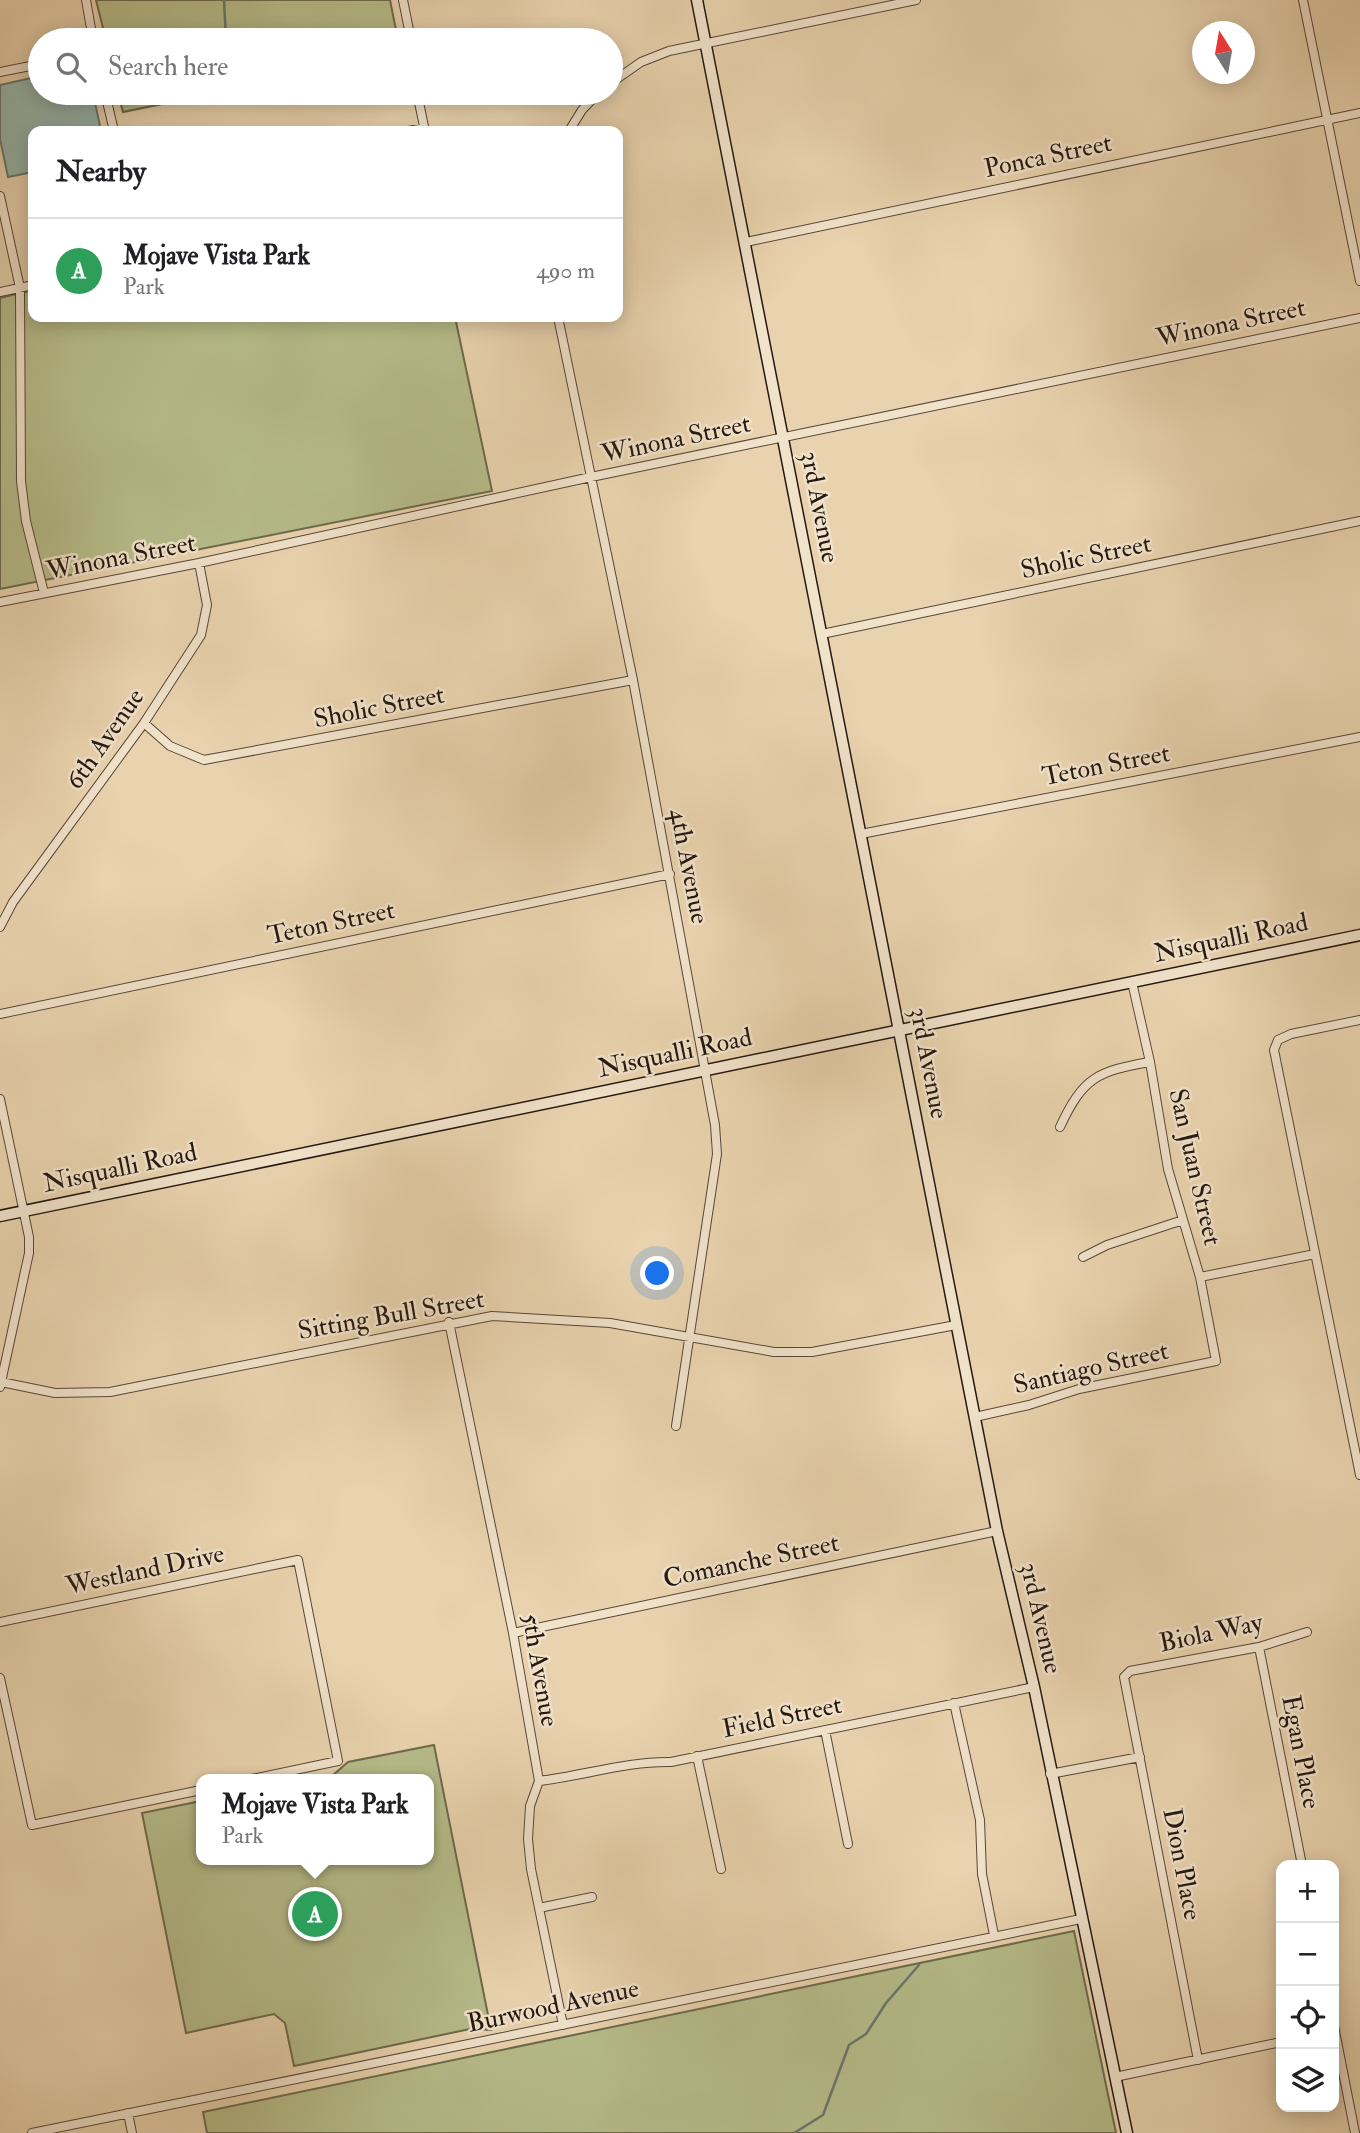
<!DOCTYPE html>
<meta charset="utf-8">
<style>
:root{--surface:#fff;--page:#f2f2f2;--text:#202124;--muted:#757577;--line:#e0e0e0;--accent:#b45309}
body{margin:0;font-family:"IM FELL Double Pica",serif;background:var(--page);color:var(--text)}
.controls{position:absolute;right:21px;bottom:21px;display:grid;overflow:hidden;border-radius:14px;box-shadow:0 4px 18px #0003}
.controls button{width:63px;height:63px;display:grid;place-items:center;padding:0;border:0;border-bottom:2px solid var(--line);background:var(--surface);color:var(--text);font:35px sans-serif}
.compass{position:absolute;left:1192px;top:21px;width:63px;height:63px;border-radius:50%;background:var(--surface);box-shadow:0 4px 18px #0003;rotate:349deg}
.you{position:absolute;left:658px;top:1274px;width:24px;height:24px;margin:-18px;border:5px solid #fff;border-radius:50%;background:#1a73e8;box-shadow:0 0 0 10px #1a73e833}
.badge{display:grid;place-items:center;width:46px;height:46px;border-radius:50%;background:var(--accent);color:#fff;font-size:23px;font-weight:700}
.pin{position:absolute;translate:-50% -50%;border:4px solid #fff;box-shadow:0 2px 7px #0006}
.popup{position:absolute;left:196px;top:1774px;width:238px;height:91px;box-sizing:border-box;display:grid;place-content:center;border-radius:14px;background:var(--surface);filter:drop-shadow(0 2px 5px #0005);font-size:23px;white-space:nowrap;color:var(--muted)}
.popup b{font-size:26px;color:var(--text)}
.popup::after{content:'';position:absolute;left:50%;top:100%;margin-left:-14px;border:14px solid transparent;border-top-color:var(--surface)}
.list{margin:0;padding:0;list-style:none}
h2{display:flex;justify-content:space-between;align-items:center;height:91px;margin:0;padding:0 28px;font-size:30px}
h2 small{font-size:23px;font-weight:400;color:var(--muted)}
.list li{display:grid;grid-template-columns:46px 1fr auto;gap:21px;align-items:center;box-sizing:border-box;height:105px;padding:0 28px;border-top:2px solid var(--line)}
.list b{display:block;font-size:26px;white-space:nowrap}
.list p{margin:0;font-size:23px;white-space:nowrap;color:var(--muted)}
.list em{font-size:23px;font-style:normal;color:var(--muted)}
.icon{flex:none;width:38px;height:38px;fill:none;stroke:currentColor;stroke-width:2;stroke-linecap:round;stroke-linejoin:round}
.map{position:relative;flex:none;width:1360px;height:2133px;overflow:hidden}
.search{position:absolute;background:var(--surface);box-shadow:0 4px 18px #0003;left:28px;top:28px;width:595px;height:77px;display:flex;align-items:center;gap:18px;box-sizing:border-box;padding:0 24px;border-radius:38px;color:var(--muted);font-size:26px}
.panel{position:absolute;background:var(--surface);box-shadow:0 4px 18px #0003;left:28px;top:126px;width:595px;height:196px;border-radius:14px}
.map>svg:first-child{display:block}
.green{fill:#b6bc8a;stroke:#6e6a4e;stroke-width:2}
.water{fill:#97b7ac;stroke:#69776e;stroke-width:2}
.lines{fill:none;stroke-linecap:round;stroke-linejoin:round}
.stream{stroke:#69776e;stroke-width:2.5}
.street-casing{stroke:#564738;stroke-width:10}
.secondary-casing{stroke:#251811;stroke-width:13}
.street{stroke:#f1e2ca;stroke-width:8}
.secondary{stroke:#f1e2ca;stroke-width:10}
.labels{text-anchor:middle;dominant-baseline:central;stroke-width:5;stroke-linejoin:round;paint-order:stroke}
.street-label{font-size:26px;fill:#251811;stroke:#f1e2ca}
</style>
<div class="map">
<svg width="1360" height="2133" viewBox="0 0 1360 2133">
<rect width="100%" height="100%" fill="#e9d3ae"/>
<filter id="stains"><feTurbulence type="fractalNoise" baseFrequency=".00286" numOctaves="4"/><feColorMatrix values="0 0 0 0 .2 0 0 0 0 .09 0 0 0 0 .02 0 0 0 .5 -.17"/></filter>
<radialGradient id="worn" r=".72"><stop offset=".6" stop-color="#630" stop-opacity="0"/><stop offset="1" stop-color="#630" stop-opacity=".3"/></radialGradient>
<path class="green" d="M96,0H390L398,40H106Z
M118,93H216L123,112Z
M33,290V317H455L492,491L0,589V298Z
M434,1745L491,2030L470,2029L294,2066L285,2023L274,2014L186,2033L142,1813L201,1801V1860H429V1779H306L332,1776L348,1762Z
M1074,1931L1116,2133H207L203,2112Z"/>
<path class="water" d="M40,76V93H93L101,131H33V172L8,177L0,139V85Z"/>
<g class="lines">
<path class="stream" d="M224,0L226,40
M119,101L145,93
M794,2133L823,2115L849,2045L866,2034L886,2003L919,1965"/>
<g class="street-casing">
<path id="street" d="M86,0L93,40
M403,0L411,40
M1303,0L1360,281
M0,72L40,64
M611,83L641,62L669,51L916,0
M105,93L114,131
M417,93L425,131
M408,131L425,128
M569,131L582,110L598,93
M0,196L20,288L21,481L26,521L44,593
M746,242L1360,113
M0,292L33,285
M558,317L633,680L715,1125L717,1154L676,1426
M0,602L199,563L591,477L1360,318
M822,634L1360,521
M144,723L170,746L204,760L633,680
M861,834L1360,737
M0,927L13,902L144,723L201,635L207,605L199,563
M0,1014L670,874
M1360,1020L1291,1034L1278,1040L1274,1050L1360,1475
M0,1099L29,1237V1253L0,1387
M1060,1127C1083,1077 1098,1071 1150,1062
M1083,1257L1107,1245L1183,1220
M1200,1277L1315,1254
M449,1322L513,1633L539,1781L530,1806L528,1839L531,1869L563,2025
M1,1382L55,1393L110,1392L492,1316L610,1323L774,1352H812L956,1325
M975,1417L1029,1405L1079,1389L1216,1361L1200,1277L1168,1169L1150,1062L1132,982
M0,1622L298,1560L338,1761L252,1779
M513,1633L997,1531
M1259,1647L1302,1865
M0,1678L32,1825L201,1790
M954,1703L980,1820L982,1874L994,1935
M825,1730L848,1844
M697,1756L721,1869
M1050,1774L1140,1757
M539,1781C583,1776 627,1761 671,1762L1034,1687
M539,1908L592,1897
M1334,2026L1355,2133
M1198,2060L1124,1677L1130,1671L1259,1647L1307,1632
M1115,2077L1281,2042
M128,2113L132,2133
M32,2133L1081,1919"/>
</g>
<g class="secondary-casing">
<path id="secondary" d="M697,0L997,1531L1034,1687L1127,2133
M0,1216L1360,935"/>
</g>
<use href="#street" class="street"/>
<use href="#secondary" class="secondary"/>
</g>
<g class="labels">
<g class="street-label">
<text transform="translate(1048 156) rotate(-12)">Ponca Street</text>
<text transform="translate(1231 323) rotate(-12)">Winona Street</text>
<text transform="translate(676 439) rotate(-12)">Winona Street</text>
<text transform="translate(820 507) rotate(79)">3rd Avenue</text>
<text transform="translate(121 557) rotate(-11)">Winona Street</text>
<text transform="translate(1086 557) rotate(-12)">Sholic Street</text>
<text transform="translate(379 707) rotate(-11)">Sholic Street</text>
<text transform="translate(105 739) rotate(-55)">6th Avenue</text>
<text transform="translate(1106 765) rotate(-11)">Teton Street</text>
<text transform="translate(689 866) rotate(79)">4th Avenue</text>
<text transform="translate(331 923) rotate(-12)">Teton Street</text>
<text transform="translate(1231 938) rotate(-12)">Nisqualli Road</text>
<text transform="translate(675 1053) rotate(-12)">Nisqualli Road</text>
<text transform="translate(929 1063) rotate(79)">3rd Avenue</text>
<text transform="translate(1195 1167) rotate(77)">San Juan Street</text>
<text transform="translate(120 1168) rotate(-12)">Nisqualli Road</text>
<text transform="translate(391 1315) rotate(-10)">Sitting Bull Street</text>
<text transform="translate(1091 1368) rotate(-13)">Santiago Street</text>
<text transform="translate(751 1561) rotate(-12)">Comanche Street</text>
<text transform="translate(145 1570) rotate(-12)">Westland Drive</text>
<text transform="translate(1041 1618) rotate(77)">3rd Avenue</text>
<text transform="translate(1211 1633) rotate(-12)">Biola Way</text>
<text transform="translate(540 1670) rotate(80)">5th Avenue</text>
<text transform="translate(782 1717) rotate(-12)">Field Street</text>
<text transform="translate(1301 1752) rotate(79)">Egan Place</text>
<text transform="translate(1182 1864) rotate(79)">Dion Place</text>
<text transform="translate(553 2006) rotate(-12)">Burwood Avenue</text>
</g>
</g>
<rect width="100%" height="100%" filter="url(#stains)"/>
<rect width="100%" height="100%" fill="url(#worn)"/>
</svg>
<div class="controls">
<button>+</button>
<button>−</button>
<button><svg class="icon" aria-label="locate" viewBox="0 0 24 24"><circle cx="12" cy="12" r="6"/><path d="M12 2v4M12 18v4M2 12h4M18 12h4"/></svg></button>
<button><svg class="icon" aria-label="layers" viewBox="0 0 24 24"><path d="M12 4l9 5-9 5-9-5zM3 14l9 5 9-5"/></svg></button>
</div>
<svg class="compass" viewBox="-18 -18 36 36"><path d="M0-13l5 13h-10z" fill="#e53935"/><path d="M0 13l5-13h-10z" fill="#757577"/></svg>
<div class="you"></div>
<div class="pin badge" style="left:315px;top:1914px;background:#2e9e5b">A</div>
<div class="popup"><b>Mojave Vista Park</b>Park</div>
<div class="search"><svg class="icon" aria-label="search" viewBox="0 0 24 24"><circle cx="10" cy="10" r="6"/><path d="M15 15l6 6"/></svg>Search here</div>
<section class="panel">
<h2>Nearby<small></small></h2>
<ul class="list">
<li><span class="badge" style="background:#2e9e5b">A</span><div><b>Mojave Vista Park</b><p>Park</p></div><em>490 m</em></li>
</ul>
</section>
</div>
